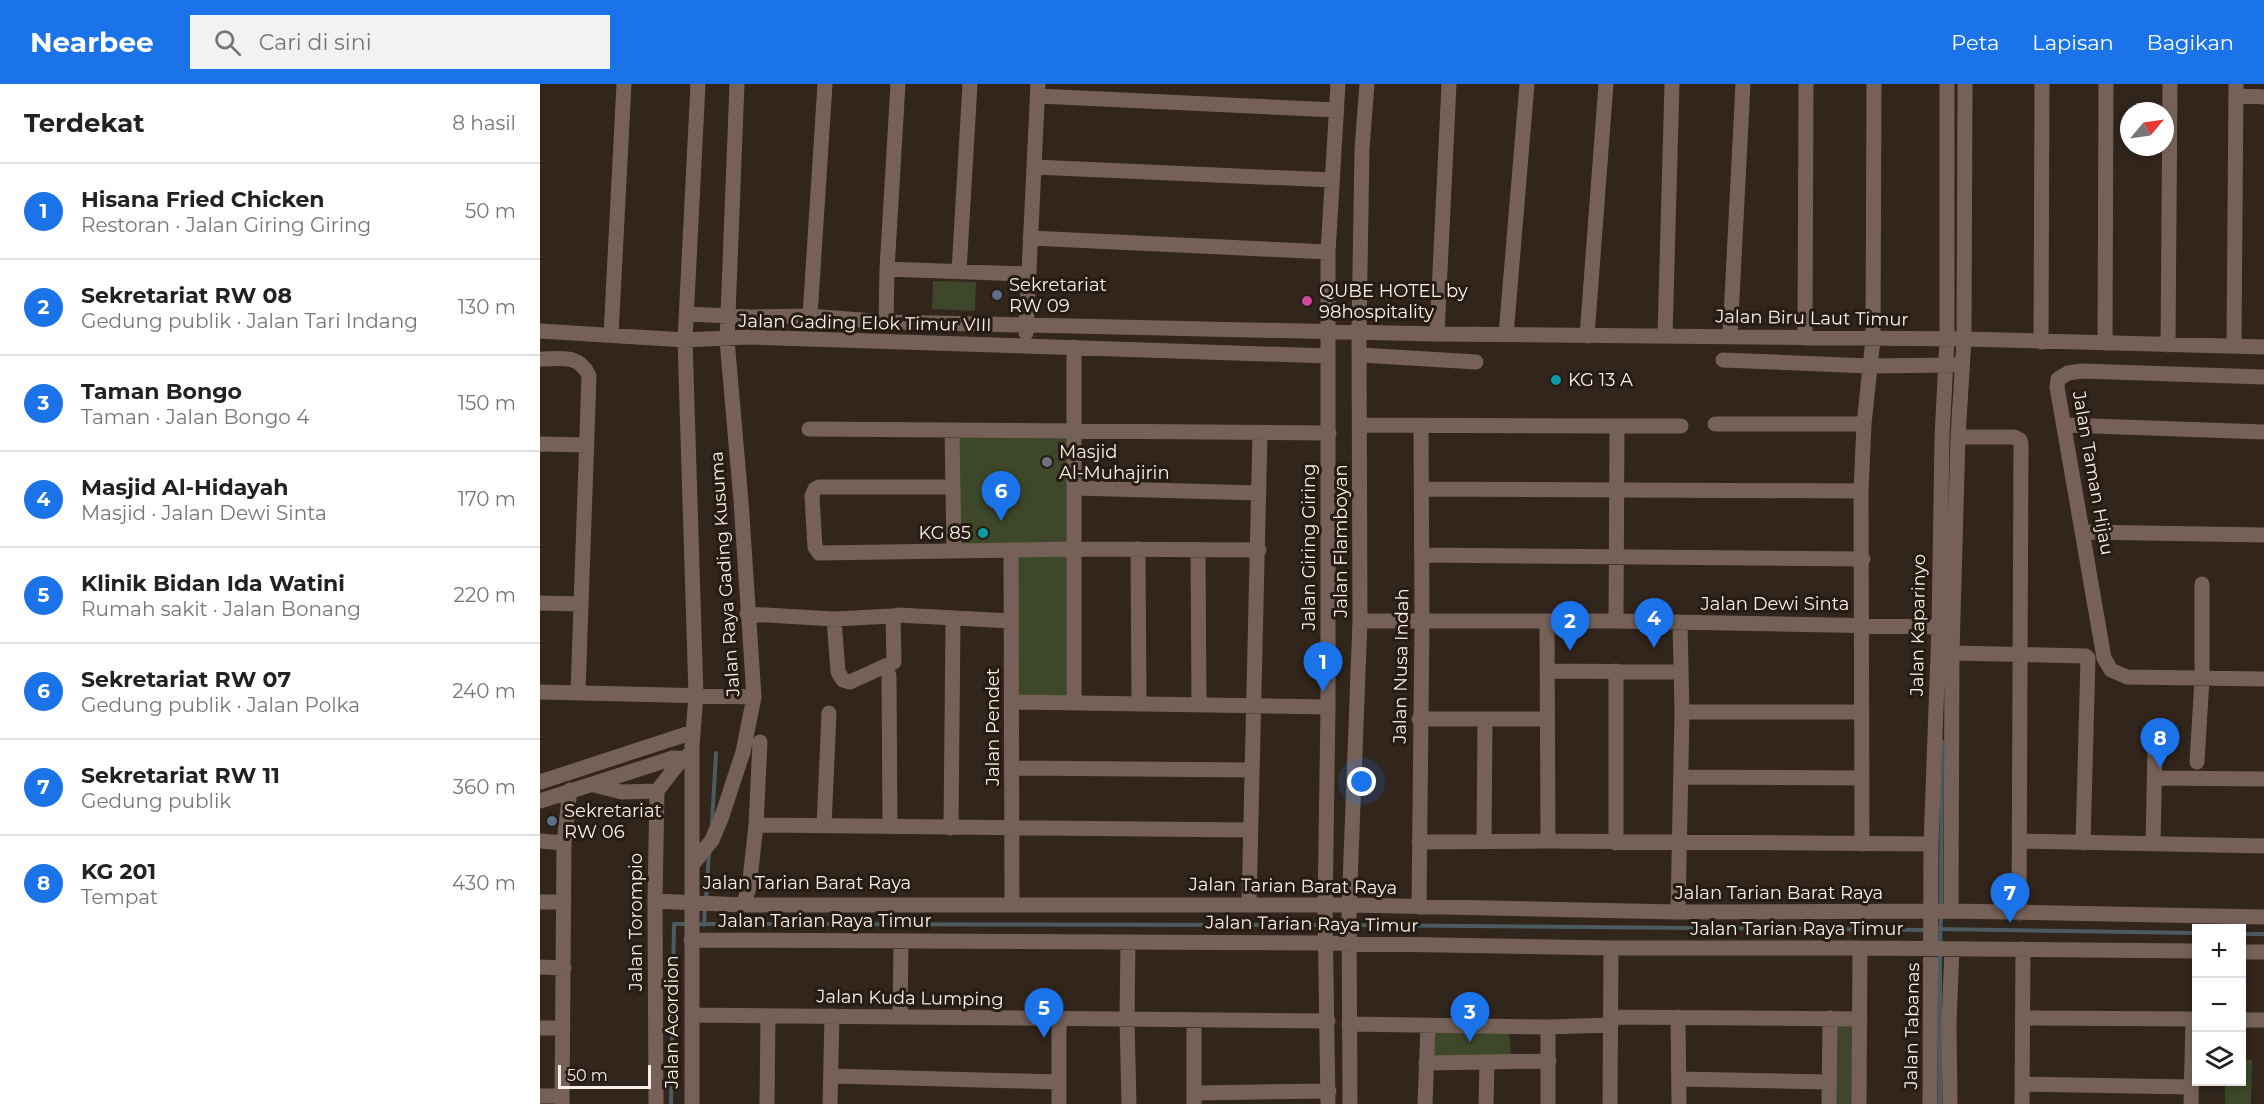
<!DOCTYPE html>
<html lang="id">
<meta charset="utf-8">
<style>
:root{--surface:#fff;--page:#f2f2f2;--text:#222;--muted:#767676;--line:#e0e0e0;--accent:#1a73e8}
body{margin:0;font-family:Montserrat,sans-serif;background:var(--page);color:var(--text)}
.controls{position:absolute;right:18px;bottom:18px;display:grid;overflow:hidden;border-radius:0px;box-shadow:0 3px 9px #0003}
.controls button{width:54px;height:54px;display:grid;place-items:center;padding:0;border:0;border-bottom:2px solid var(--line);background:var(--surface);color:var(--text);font:30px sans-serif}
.compass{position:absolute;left:1580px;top:18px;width:54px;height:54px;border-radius:50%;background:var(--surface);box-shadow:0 3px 9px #0003;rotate:61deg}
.scale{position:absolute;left:18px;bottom:15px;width:93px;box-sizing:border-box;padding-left:6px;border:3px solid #f7efe9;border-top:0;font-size:16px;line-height:21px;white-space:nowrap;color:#f7efe9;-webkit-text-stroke:4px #271c13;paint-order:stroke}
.you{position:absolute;left:822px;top:698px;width:21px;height:21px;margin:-15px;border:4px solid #fff;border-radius:50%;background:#1a73e8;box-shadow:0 0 0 9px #1a73e833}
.badge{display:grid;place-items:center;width:39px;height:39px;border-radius:50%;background:var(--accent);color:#fff;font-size:20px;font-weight:700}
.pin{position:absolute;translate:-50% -50px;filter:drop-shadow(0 2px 3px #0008)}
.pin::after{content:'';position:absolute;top:32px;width:21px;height:18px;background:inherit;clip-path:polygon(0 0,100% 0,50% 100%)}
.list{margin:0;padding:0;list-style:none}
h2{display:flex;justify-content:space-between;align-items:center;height:78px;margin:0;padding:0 24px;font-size:26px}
h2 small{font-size:20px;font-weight:400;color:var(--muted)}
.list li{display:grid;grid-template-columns:39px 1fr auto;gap:18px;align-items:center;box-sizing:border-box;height:96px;padding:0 24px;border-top:2px solid var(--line)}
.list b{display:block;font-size:22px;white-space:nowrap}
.list p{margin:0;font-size:20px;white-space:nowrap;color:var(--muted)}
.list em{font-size:20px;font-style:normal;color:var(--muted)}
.icon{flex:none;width:33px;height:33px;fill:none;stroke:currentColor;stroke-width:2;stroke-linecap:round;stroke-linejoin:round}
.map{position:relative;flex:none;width:1724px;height:1020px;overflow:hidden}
header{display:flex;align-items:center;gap:36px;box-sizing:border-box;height:84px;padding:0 30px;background:var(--accent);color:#fff}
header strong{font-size:28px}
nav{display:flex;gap:33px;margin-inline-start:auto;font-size:21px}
.search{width:420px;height:54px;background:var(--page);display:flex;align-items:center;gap:15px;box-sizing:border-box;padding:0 21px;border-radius:0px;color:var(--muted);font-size:22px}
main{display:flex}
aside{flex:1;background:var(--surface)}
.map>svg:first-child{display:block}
.green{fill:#3e4729}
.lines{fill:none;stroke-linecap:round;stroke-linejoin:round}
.stream{stroke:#4b5b60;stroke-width:4}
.minor{stroke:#756158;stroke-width:15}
.service-dot{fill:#5c6f8a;stroke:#271c13;stroke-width:2}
.hotel-dot{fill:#d1479c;stroke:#271c13;stroke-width:2}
.culture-dot{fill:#0f9aa8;stroke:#271c13;stroke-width:2}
.worship-dot{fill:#6b7280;stroke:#271c13;stroke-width:2}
.labels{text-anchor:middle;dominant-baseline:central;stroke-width:6;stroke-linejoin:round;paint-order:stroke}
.poi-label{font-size:18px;fill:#f7efe9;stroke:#271c13;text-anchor:start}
.street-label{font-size:18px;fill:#f7efe9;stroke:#271c13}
</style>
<header>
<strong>Nearbee</strong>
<div class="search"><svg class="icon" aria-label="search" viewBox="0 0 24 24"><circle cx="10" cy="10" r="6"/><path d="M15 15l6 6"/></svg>Cari di sini</div>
<nav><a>Peta</a><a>Lapisan</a><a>Bagikan</a></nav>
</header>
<main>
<aside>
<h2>Terdekat<small>8 hasil</small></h2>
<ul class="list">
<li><span class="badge">1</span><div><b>Hisana Fried Chicken</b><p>Restoran · Jalan Giring Giring</p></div><em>50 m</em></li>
<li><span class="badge">2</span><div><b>Sekretariat RW 08</b><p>Gedung publik · Jalan Tari Indang</p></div><em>130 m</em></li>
<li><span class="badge">3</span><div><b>Taman Bongo</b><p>Taman · Jalan Bongo 4</p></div><em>150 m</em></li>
<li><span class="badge">4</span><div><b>Masjid Al-Hidayah</b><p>Masjid · Jalan Dewi Sinta</p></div><em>170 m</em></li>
<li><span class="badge">5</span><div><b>Klinik Bidan Ida Watini</b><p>Rumah sakit · Jalan Bonang</p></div><em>220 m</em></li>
<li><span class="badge">6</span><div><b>Sekretariat RW 07</b><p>Gedung publik · Jalan Polka</p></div><em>240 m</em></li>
<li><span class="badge">7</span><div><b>Sekretariat RW 11</b><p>Gedung publik</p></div><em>360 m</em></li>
<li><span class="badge">8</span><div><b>KG 201</b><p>Tempat</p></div><em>430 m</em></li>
</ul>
</aside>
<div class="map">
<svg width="1724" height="1020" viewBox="0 0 1724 1020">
<rect width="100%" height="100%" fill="#31251c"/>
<path class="green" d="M393,197L436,198L435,227L392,225Z
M418,350L529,351L528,614L476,613L477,462L417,461Z
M969,940L971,973L888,976L890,944Z
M1295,941L1319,942L1317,1020H1295Z
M1702,975L1712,976L1711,1020H1685V998H1702Z"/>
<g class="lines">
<path class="stream" d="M172,740L176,669
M166,815L169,768
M1401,820L1402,657
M155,840L781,841
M164,841L165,822
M788,841H805
M812,841L1387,846
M1394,845L1656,849
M1702,850H1724
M1400,862L1401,831
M131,1020L134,840H148
M1400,1020V870"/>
<path class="minor" d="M1696,11L1724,13
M498,12L796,26
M494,83L792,96
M490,154L788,168
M347,185L488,190
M419,187L430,0
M147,230L210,233L270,232L346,238L897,250L1424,255L1724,263
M270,232L285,0
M346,238L347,185L358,0
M0,247L145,256L208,253L788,272
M486,249L498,0
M897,250L909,0
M71,251L84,0
M966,251L987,0
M1047,252L1066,0
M1125,252L1132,0
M1190,252L1203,0
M1265,254L1266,0
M1501,258L1502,0
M1565,259L1566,0
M1628,261L1630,0
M1694,262L1696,0
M821,271L936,278
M0,275C22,275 39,270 49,292L38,608
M1183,276L1329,282L1414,281
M1724,293L1542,287L1528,289L1518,295L1517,303L1564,574L1571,586L1587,593L1724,595
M1175,340H1324
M821,341L1077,342L1076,537
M1524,341L1724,348
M1077,342H1141
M269,345L789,349
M412,346L414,467
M1418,353H1474L1480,356L1481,360L1479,829
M0,360L47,361
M413,403H279L275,405L272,412L275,463L279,469L534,465L719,466
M535,404L719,409
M882,405L1321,407
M1544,448L1724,451
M598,465L599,620
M471,466L472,819
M658,466L659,621
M882,471L1323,475
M0,519L41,520
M207,530L294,535L353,532L354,578L310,598L303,596L298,588L294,535
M358,531L471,537
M820,537H1076L1399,543
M1007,537L1008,757
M1412,569L1546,572L1548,574L1543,759
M1008,587L1141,588
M1076,587V759
M349,591L350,743
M0,608L214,613
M472,618L788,623
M534,619V263
M1142,628H1322
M879,635H1007
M1657,678L1662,595V500
M473,684L711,686
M1141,693L1322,694
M1615,694L1724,695
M0,698L153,648
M54,701L82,708L117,707
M0,717L133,674L149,675
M216,741L710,746
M284,742L289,629
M411,744L413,535
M0,757L24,759
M944,757L945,636
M1480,757L1724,762
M879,758L1008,757L1391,760
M1322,760L1321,407L1324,340L1333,255L1334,0
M1613,761L1615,664
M152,781L172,756L182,732L203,668L214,613L201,417L187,256L197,0
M115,817L203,821H810L1138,828L1411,827L1724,833
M0,818H24
M709,820L720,349
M203,821L209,804L216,741L220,658
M879,823L882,537L881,342
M1411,827L1412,569L1418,353L1424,255L1425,0
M1138,828L1142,628L1140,539
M151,856L786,859L1071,864H1320L1656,867
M588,858L587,936L589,1020
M1702,868H1724
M0,883L24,884
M152,931L788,937
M360,933L361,857
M1071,933L1320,935
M1138,933L1139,1020
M1483,934L1656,935
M654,936V1020
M1702,936H1724
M809,940L1008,943L1071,941
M0,944H23
M886,979L947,978
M291,992L519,998
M1139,995L1289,998
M1483,1000L1651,1003
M654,1009L789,1007
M0,1012H22
M22,1020L24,759L30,706
M116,1020L115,817L117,707L138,680L152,668
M152,1020V662L156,611L145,256L158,0
M227,1020L228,932
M290,1020L292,932
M519,1020V935
M788,1020L785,828L788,623V168L798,0
M810,1020L809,826L820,537L819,248L822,65L827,0
M885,1020L888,941
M946,1020L947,978L1009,977
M1008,1020V943
M1070,1020L1071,864
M1289,1020L1290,934
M1319,1020L1320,864
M1390,1020L1391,760L1399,543L1402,353L1407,255V0
M1410,1020L1409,938L1412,865
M1482,1020L1483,865
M1651,1020L1653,935"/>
</g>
<g class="service-dot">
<circle cx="457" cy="211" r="6"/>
<circle cx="12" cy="737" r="6"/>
</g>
<circle class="hotel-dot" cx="767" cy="217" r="6"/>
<g class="culture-dot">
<circle cx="1016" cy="296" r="6"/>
<circle cx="443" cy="449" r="6"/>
</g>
<circle class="worship-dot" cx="507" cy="378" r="6"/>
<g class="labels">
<g class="poi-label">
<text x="469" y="201">Sekretariat<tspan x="469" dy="21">RW 09</tspan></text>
<text x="779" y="207">QUBE HOTEL by<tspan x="779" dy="21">98hospitality</tspan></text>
<text x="1028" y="296">KG 13 A</text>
<text x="519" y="368">Masjid<tspan x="519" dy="21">Al-Muhajirin</tspan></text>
<text x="431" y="449" text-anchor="end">KG 85</text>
<text x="24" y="727">Sekretariat<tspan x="24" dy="21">RW 06</tspan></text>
</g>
<g class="street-label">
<text transform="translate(1272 234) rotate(1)">Jalan Biru Laut Timur</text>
<text transform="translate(325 239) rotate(1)">Jalan Gading Elok Timur VIII</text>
<text transform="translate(1553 389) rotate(80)">Jalan Taman Hijau</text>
<text transform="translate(801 457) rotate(-90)">Jalan Flamboyan</text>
<text transform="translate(769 463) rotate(-90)">Jalan Giring Giring</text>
<text transform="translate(185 490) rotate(-94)">Jalan Raya Gading Kusuma</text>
<text x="1235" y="520">Jalan Dewi Sinta</text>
<text transform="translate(1378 541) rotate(-89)">Jalan Kaparinyo</text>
<text transform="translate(861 582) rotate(-89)">Jalan Nusa Indah</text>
<text transform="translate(453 643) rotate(-90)">Jalan Pendet</text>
<text x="267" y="799">Jalan Tarian Barat Raya</text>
<text transform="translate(753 802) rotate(1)">Jalan Tarian Barat Raya</text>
<text x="1239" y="809">Jalan Tarian Barat Raya</text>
<text x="285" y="837">Jalan Tarian Raya Timur</text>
<text transform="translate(96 838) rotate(-90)">Jalan Torompio</text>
<text transform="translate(772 840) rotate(1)">Jalan Tarian Raya Timur</text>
<text x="1257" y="845">Jalan Tarian Raya Timur</text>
<text transform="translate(370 914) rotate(1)">Jalan Kuda Lumping</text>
<text transform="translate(132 938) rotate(-90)">Jalan Acordion</text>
<text transform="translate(1372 942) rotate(-89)">Jalan Tabanas</text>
</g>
</g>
</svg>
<div class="controls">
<button>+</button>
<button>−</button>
<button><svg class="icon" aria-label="layers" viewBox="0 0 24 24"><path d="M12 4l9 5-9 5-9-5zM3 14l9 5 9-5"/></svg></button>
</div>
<svg class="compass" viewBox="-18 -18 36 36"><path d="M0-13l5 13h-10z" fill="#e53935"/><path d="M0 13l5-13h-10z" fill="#767676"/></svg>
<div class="scale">50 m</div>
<div class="you"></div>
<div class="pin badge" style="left:783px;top:608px">1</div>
<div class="pin badge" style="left:1030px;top:567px">2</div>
<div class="pin badge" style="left:930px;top:958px">3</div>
<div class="pin badge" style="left:1114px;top:564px">4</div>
<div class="pin badge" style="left:504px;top:954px">5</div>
<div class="pin badge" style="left:461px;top:437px">6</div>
<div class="pin badge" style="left:1470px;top:839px">7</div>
<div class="pin badge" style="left:1620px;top:684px">8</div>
</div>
</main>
